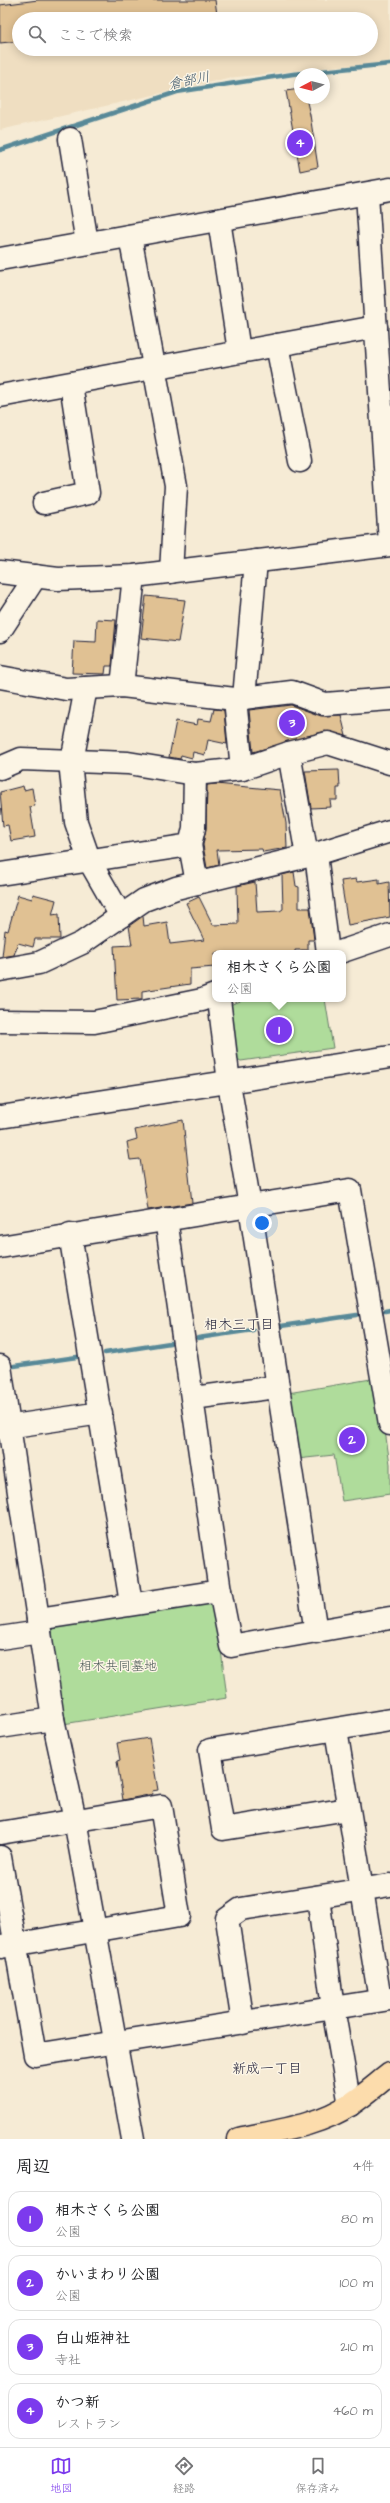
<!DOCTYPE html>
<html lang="ja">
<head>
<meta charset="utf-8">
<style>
  :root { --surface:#fff; --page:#f6f6f6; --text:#202124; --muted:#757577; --line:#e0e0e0; --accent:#7c3aed }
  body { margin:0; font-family:"Architects Daughter","Klee One",sans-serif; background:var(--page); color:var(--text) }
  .compass { position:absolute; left:294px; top:68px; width:36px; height:36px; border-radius:50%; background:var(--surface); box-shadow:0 2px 10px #0003; rotate:263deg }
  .you { position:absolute; left:262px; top:1223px; width:14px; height:14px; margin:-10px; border:3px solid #fff; border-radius:50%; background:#1a73e8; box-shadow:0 0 0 6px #1a73e833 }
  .badge { display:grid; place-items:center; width:26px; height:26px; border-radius:50%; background:var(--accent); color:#fff; font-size:13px; font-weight:700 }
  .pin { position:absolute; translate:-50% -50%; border:2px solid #fff; box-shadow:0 1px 4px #0006 }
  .popup { position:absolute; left:212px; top:950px; width:134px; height:52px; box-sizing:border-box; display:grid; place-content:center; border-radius:8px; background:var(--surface); filter:drop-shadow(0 1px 3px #0005); font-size:13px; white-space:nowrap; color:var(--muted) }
  .popup b { font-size:15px; color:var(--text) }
  .popup::after { content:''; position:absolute; left:50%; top:100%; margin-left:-8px; border:8px solid transparent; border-top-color:var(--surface) }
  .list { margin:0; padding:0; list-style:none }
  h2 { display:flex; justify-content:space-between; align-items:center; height:52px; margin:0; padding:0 16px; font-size:17px }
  h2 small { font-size:13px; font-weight:400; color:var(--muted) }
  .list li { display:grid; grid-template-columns:26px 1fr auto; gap:12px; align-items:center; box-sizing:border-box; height:56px; margin:0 8px 8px; padding:0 8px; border:1px solid var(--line); border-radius:12px }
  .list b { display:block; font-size:15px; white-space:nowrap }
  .list p { margin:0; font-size:13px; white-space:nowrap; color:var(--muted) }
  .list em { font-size:13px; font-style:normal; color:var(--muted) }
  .icon { flex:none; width:22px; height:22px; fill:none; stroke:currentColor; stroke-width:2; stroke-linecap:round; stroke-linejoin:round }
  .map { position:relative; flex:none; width:390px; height:2139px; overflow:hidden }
  .search { position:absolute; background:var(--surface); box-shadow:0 2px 10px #0003; left:12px; right:12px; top:12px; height:44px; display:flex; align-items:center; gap:10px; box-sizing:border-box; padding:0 14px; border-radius:22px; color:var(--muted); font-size:15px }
  .sheet { height:308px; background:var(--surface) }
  nav { display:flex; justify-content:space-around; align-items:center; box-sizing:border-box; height:56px; border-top:1px solid var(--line); background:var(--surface); font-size:11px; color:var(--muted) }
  nav a { display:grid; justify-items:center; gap:2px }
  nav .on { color:var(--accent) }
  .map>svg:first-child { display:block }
  .built { fill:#efdec1; fill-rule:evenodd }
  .green { fill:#afdc9b; stroke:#687f6b }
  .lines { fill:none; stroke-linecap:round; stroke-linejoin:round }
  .stream { stroke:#598998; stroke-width:4.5 }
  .building { fill:#e0c193; stroke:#22223b }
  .minor-casing { stroke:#22223b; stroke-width:25 }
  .major-casing { stroke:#22223b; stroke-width:25 }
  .minor { stroke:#fcf5e5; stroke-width:22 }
  .major { stroke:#fcdcac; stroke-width:22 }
  .labels { text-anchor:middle; stroke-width:3; stroke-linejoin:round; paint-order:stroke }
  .park-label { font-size:13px; fill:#4c5a58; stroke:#fcf5e5 }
  .water-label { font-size:14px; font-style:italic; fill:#3d566a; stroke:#fcf5e5 }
  .neighbourhood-label { font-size:14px; fill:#22223b; stroke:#fcf5e5 }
</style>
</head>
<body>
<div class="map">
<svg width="390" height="2139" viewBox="0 0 390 2139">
  <rect width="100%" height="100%" fill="#f6ebd5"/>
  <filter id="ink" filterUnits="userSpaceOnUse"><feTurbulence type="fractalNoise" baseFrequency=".025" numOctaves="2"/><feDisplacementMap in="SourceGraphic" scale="8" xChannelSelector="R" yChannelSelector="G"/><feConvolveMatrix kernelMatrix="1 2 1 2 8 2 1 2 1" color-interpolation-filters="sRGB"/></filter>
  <g filter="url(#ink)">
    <path class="built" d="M0 0H390V65L340 66 228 78 0 130ZM19 19H371V49H19Z"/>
    <g class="green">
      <polygon points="247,999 325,999 333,1048 241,1061 233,1057 227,1012 232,1004"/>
      <polygon points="377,1378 390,1464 390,1494 342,1501 334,1455 297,1459 288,1393"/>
      <polygon points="207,1601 216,1610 227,1698 63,1724 51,1631 56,1624"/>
    </g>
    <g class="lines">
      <g class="stream">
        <polyline points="0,150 177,92 293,74 390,64"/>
        <polyline points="385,1311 390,1310"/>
        <polyline points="281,1326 357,1315"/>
        <polyline points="198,1338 253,1330"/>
        <polyline points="105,1353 170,1343"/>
        <polyline points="14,1366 77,1357"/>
      </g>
    </g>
    <g class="building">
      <polygon points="38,0 215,0 217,15 186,19 19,19 19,41 0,43 0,5"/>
      <polygon points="300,89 300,98 306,98 310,115 318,167 300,171 286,91"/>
      <polygon points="146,596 185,600 178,642 141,638"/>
      <polygon points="97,619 116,620 112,666 106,666 105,674 72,673 74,641 96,642"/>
      <polygon points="291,705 321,716 341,715 346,736 325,731 253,752 249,710"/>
      <polygon points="214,709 224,710 227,744 208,740 205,755 193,752 192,758 181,755 180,759 169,757 176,721 197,725 198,719 211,721"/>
      <polygon points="339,770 340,788 337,788 337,800 330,800 331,807 311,808 305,771"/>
      <polygon points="216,784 280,790 286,823 287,848 263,852 262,849 217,850 219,865 207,868 203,845 206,828 207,785"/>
      <polygon points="23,786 24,790 32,788 35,806 30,807 35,837 11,841 8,825 3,826 0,792"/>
      <polygon points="294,872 296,886 299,887 299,908 310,908 314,940 308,940 308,950 295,950 295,953 215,953 215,967 190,969 190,984 142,991 142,999 117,1000 114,946 132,945 129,926 143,916 144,926 167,922 170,944 204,940 186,903 199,897 213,925 238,924 237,886 255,882 257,912 280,911 283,909 282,875"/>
      <polygon points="356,879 357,882 379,879 379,884 389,882 390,917 348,925 341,881"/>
      <polygon points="33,894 56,900 52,915 59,914 60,939 35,939 33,947 18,943 14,955 2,957 5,930 8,931 18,895 32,899"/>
      <polygon points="183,1120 192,1203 148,1210 140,1159 130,1160 127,1142 137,1139 135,1130"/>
      <polygon points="149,1738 158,1790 152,1791 153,1794 123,1800 117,1761 120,1760 117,1743"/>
    </g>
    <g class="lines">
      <defs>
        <g id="minor">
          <polyline points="70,139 87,243"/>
          <polyline points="367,194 390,543"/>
          <polyline points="219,220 239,351"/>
          <polyline points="130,236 176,486 171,572"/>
          <polyline points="0,259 390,189"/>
          <polyline points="277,345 300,461"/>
          <polyline points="0,396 376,327"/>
          <polyline points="44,503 88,493 71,384"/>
          <polyline points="0,572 58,579 134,576 390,545"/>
          <polyline points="0,631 36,576"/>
          <polyline points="0,677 66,689 122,686 235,699 292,692 325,704 390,699"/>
          <polyline points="122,686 134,576"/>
          <polyline points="244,698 256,561"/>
          <polyline points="235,699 242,769"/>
          <polyline points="289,753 307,856"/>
          <polyline points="70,761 76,822 90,862 121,916"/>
          <polyline points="72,761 86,688"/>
          <polyline points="0,768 21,759 128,763 195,774 242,769 289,753 328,743 390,763"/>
          <polyline points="190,845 197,883"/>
          <polyline points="316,854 328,953"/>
          <polyline points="0,874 190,845 194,828 195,774"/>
          <polyline points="337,953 390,935"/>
          <polyline points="0,970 39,963 82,943 144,900 176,888 316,854 390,831"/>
          <polyline points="0,1021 94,1022 202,1000 215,995"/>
          <polyline points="0,1117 390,1057"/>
          <polyline points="70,1234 131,1603"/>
          <polyline points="0,1247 250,1206 229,1083 219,999"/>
          <polyline points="0,1366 53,1719 75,1820 133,2139"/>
          <polyline points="193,1398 276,1387"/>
          <polyline points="0,1428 101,1413"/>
          <polyline points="220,1591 231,1646 390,1618"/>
          <polyline points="38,1619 220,1591 166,1219"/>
          <polyline points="316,1632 250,1206 350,1190 390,1424"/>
          <polyline points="0,1638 40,1632"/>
          <polyline points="0,1727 53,1719"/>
          <polyline points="336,1730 380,2000"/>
          <polyline points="348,1809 223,1829 210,1750 390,1720"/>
          <polyline points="0,1833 161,1806 179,1916 1,1947"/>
          <polyline points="0,1857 35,2055 390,1999"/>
          <polyline points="318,1897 333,2008 350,2105"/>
          <polyline points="243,2023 227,1919 241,1909 390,1885"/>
        </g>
        <path id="major" d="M239 2139C276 2131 319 2126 351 2104 365 2095 377 2084 390 2074"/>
      </defs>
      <use href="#minor" class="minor-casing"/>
      <use href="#major" class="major-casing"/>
      <use href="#minor" class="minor"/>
      <use href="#major" class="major"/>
    </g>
  </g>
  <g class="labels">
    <g class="park-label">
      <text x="118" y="1670">相木共同墓地</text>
    </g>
    <g class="water-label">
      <text transform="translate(189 80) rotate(-11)" y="5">倉部川</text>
    </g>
    <g class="neighbourhood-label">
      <text x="239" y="1329">相木三丁目</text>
      <text x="267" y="2073">新成一丁目</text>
    </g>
  </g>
</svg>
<svg class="compass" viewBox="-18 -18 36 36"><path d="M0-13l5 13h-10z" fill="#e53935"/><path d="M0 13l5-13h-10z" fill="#757577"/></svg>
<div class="you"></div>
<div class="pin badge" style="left:279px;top:1030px">1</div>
<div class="popup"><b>相木さくら公園</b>公園</div>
<div class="pin badge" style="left:352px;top:1440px">2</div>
<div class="pin badge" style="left:292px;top:723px">3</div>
<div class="pin badge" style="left:300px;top:143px">4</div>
<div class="search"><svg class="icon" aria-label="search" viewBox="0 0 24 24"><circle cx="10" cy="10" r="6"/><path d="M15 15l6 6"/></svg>ここで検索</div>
</div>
<section class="sheet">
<h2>周辺<small>4件</small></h2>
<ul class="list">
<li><span class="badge">1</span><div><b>相木さくら公園</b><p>公園</p></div><em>80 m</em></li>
<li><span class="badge">2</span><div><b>かいまわり公園</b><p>公園</p></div><em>100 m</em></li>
<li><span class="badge">3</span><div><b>白山姫神社</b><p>寺社</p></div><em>210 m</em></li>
<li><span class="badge">4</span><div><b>かつ新</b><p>レストラン</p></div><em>460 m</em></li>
</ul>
</section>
<nav>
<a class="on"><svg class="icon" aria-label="map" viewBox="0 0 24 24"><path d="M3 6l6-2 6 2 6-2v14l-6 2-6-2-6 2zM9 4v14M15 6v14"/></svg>地図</a>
<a><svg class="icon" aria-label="directions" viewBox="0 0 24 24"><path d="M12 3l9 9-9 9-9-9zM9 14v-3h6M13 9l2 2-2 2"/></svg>経路</a>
<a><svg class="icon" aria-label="saved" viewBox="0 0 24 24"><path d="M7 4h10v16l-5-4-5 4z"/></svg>保存済み</a>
</nav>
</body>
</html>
